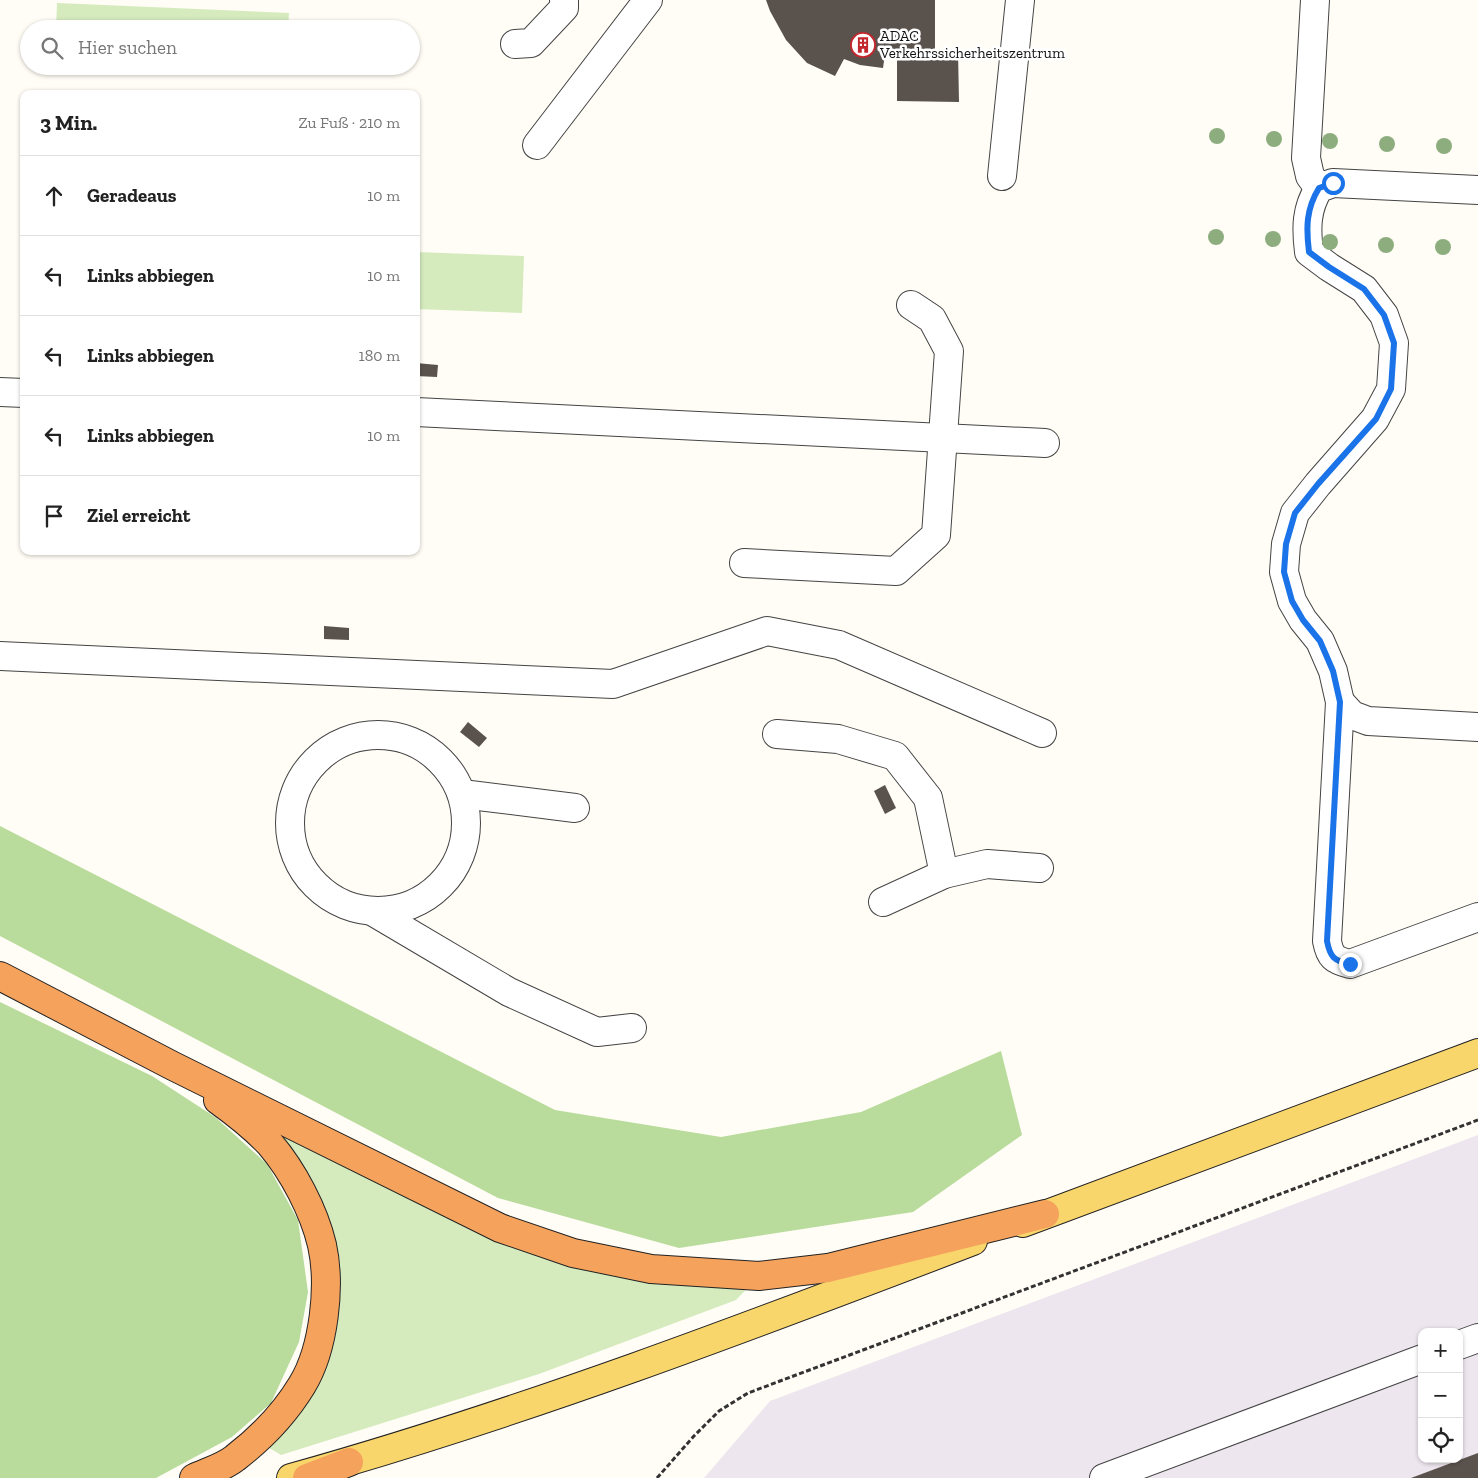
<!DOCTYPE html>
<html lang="de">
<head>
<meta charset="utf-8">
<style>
  :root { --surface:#fff; --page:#f2f2f2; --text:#222; --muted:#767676; --line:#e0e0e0 }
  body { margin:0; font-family:"Zilla Slab",serif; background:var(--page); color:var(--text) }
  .controls { position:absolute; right:15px; bottom:15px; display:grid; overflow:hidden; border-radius:10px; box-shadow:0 1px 4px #0004 }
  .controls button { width:45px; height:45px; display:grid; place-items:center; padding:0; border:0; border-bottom:1px solid var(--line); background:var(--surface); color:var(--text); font:25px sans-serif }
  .stop { position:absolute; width:15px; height:15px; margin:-11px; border:4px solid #1a73e8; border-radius:50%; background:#fff }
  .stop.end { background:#1a73e8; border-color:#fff; box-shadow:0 1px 5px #0008 }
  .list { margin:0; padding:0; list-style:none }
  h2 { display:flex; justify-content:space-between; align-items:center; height:65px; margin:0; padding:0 20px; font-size:21px }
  h2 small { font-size:16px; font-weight:400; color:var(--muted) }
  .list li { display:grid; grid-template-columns:32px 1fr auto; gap:15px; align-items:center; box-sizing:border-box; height:80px; padding:0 20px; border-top:1px solid var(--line) }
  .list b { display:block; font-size:19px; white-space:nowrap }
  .list em { font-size:16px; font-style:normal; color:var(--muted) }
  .icon { flex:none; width:28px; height:28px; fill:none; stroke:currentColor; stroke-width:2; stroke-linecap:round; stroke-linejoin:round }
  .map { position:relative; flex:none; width:1478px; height:1478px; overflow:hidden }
  .search { position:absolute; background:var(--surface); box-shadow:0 1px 4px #0004; left:20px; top:20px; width:400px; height:55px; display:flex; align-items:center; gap:12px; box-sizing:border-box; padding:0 18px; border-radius:28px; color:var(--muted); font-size:19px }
  .panel { position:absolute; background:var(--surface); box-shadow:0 1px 4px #0004; left:20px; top:90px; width:400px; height:465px; border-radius:10px }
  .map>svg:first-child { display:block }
  .industrial { fill:#eee6ef; fill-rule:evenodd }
  .green { fill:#d5ebbd }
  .forest { fill:#b9dc9c }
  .building { fill:#5a524d }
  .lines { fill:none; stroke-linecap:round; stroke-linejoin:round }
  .minor-casing { stroke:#444; stroke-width:30 }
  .major-casing { stroke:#222; stroke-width:30 }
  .highway-casing { stroke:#222; stroke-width:30 }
  .path { stroke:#333; stroke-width:3; stroke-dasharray:5 2.5; stroke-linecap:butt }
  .minor { stroke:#fff; stroke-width:28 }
  .major { stroke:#f9d66b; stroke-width:28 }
  .highway { stroke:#f5a25d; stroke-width:28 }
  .tree { fill:#8dad7f }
  .route { stroke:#1a73e8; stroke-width:6 }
  .labels { text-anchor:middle; stroke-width:5; stroke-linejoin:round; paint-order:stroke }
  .poi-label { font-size:15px; fill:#111; stroke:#fff; text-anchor:start }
</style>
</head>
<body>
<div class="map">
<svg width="1478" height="1478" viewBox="0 0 1478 1478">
  <rect width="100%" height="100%" fill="#fffdf5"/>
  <path class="industrial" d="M1478 1135V1478H704L770 1401ZM1422 1332H1459V1459H1422Z"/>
  <g class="green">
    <polygon points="57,3 289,13 288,29 56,29"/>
    <polygon points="416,252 524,256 522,313 416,309"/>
    <polygon points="233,1111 500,1228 759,1276 736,1300 539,1374 281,1455 256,1440 316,1351 308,1207"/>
  </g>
  <g class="forest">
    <polygon points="0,826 555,1110 721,1137 861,1112 1001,1051 1022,1135 913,1212 679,1248 498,1198 0,936"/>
    <polygon points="0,1002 152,1076 215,1117 267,1164 298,1220 308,1292 299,1342 271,1403 232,1437 156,1478 0,1478"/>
  </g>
  <g class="building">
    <polygon points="766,0 935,0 935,51 958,51 959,102 897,101 897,56 885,54 883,68 860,65 844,59 835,76 807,63 786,40 770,11"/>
    <polygon points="416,363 438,365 437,377 416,376"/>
    <polygon points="324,626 349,628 349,640 324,639"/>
    <polygon points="468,722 487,738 479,747 460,732"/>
    <polygon points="885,785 896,808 885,814 874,791"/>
    <polygon points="1478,1453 1478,1478 1411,1478"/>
  </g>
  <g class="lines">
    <defs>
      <g id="minor">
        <polyline points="1315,0 1306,158 1310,176 1319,188"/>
        <polyline points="515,44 531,43 564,8 564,0"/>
        <polyline points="537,145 648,0"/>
        <polyline points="1002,176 1020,0"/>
        <path d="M1478 190 1333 183 1319 188C1306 209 1306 228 1309 252L1329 267 1364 289 1384 315 1394 343 1391 389 1375 419 1318 484 1295 513 1286 544 1284 572 1292 601 1303 620 1320 641 1333 671 1340 702 1327 941C1330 957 1334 960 1350 964L1478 917"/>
        <polyline points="0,392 24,393"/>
        <polyline points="416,412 1045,443"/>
        <polyline points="744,563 896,571 936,535 949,351 932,319 911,305"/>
        <polyline points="0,656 613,684 767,631 839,645 1042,733"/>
        <polyline points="1340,702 1352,715 1368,721 1478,727"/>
        <polyline points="777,734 838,739 895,756 928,798 944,874"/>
        <circle cx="378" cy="823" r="88"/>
        <polyline points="462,794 575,808"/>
        <polyline points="883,902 944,874 987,864 1039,868"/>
        <polyline points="372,911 509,992 597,1032 632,1028"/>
        <polyline points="1459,1345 1478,1338"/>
        <polyline points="1104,1478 1422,1359"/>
      </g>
      <g id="major">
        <polyline points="1023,1223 1478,1053"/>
        <path d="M291 1478C523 1413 748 1327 973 1241"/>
      </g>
      <g id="highway">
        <polyline points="0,976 173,1066 500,1228 573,1253 651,1269 759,1276 828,1268 1045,1214"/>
        <path d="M194 1478C207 1472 224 1467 235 1458 261 1438 285 1413 302 1385 324 1349 331 1286 322 1245 314 1211 293 1171 270 1144 255 1128 236 1113 218 1100"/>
        <polyline points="307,1478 349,1462"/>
      </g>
    </defs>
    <use href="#minor" class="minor-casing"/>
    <use href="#major" class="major-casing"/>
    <use href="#highway" class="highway-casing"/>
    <polyline class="path" points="657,1478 694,1436 719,1411 748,1393 1478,1120"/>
    <use href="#minor" class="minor"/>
    <use href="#major" class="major"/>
    <use href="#highway" class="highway"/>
  </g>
  <g class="tree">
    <circle cx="1217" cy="136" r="8"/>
    <circle cx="1274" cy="139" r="8"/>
    <circle cx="1330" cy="141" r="8"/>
    <circle cx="1387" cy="144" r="8"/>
    <circle cx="1444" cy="146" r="8"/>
    <circle cx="1216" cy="237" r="8"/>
    <circle cx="1273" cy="239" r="8"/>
    <circle cx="1330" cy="242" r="8"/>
    <circle cx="1386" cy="245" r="8"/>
    <circle cx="1443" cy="247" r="8"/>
  </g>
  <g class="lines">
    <path class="route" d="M1333 183 1319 188C1306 209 1306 228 1309 252L1329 267 1364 289 1384 315 1394 343 1391 389 1376 419 1318 484 1295 513 1286 544 1284 572 1292 601 1303 620 1320 641 1333 671 1340 702 1327 941C1330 957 1334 961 1350 964"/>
  </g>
  <defs>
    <symbol id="building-ring" viewBox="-11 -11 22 22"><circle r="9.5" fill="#fff" stroke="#c4262e" stroke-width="1.5"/><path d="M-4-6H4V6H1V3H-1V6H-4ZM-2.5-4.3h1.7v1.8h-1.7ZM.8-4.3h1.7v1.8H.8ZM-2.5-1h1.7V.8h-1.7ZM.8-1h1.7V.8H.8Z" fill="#c4262e"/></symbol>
  </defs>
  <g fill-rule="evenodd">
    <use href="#building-ring" x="849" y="31" width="28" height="28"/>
  </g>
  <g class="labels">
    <g class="poi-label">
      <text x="880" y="41">ADAC<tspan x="880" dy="17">Verkehrssicherheitszentrum</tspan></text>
    </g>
  </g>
</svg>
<div class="controls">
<button>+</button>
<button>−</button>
<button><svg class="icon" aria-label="locate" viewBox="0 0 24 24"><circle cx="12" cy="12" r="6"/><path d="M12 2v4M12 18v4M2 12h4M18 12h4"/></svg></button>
</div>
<div class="stop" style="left:1333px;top:183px"></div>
<div class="stop end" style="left:1350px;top:964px"></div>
<div class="search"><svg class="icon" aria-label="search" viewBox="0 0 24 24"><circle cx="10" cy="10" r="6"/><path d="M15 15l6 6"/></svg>Hier suchen</div>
<section class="panel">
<h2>3 Min.<small>Zu Fuß · 210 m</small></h2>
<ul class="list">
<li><svg class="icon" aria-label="ahead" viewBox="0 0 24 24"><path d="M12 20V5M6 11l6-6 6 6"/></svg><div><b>Geradeaus</b></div><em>10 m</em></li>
<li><svg class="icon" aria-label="left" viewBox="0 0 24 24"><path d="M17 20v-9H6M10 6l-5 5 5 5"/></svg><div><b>Links abbiegen</b></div><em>10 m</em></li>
<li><svg class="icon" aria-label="left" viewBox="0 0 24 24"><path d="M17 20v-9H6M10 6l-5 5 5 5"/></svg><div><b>Links abbiegen</b></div><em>180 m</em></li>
<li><svg class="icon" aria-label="left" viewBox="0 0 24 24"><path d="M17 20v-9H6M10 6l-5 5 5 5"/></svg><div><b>Links abbiegen</b></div><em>10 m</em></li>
<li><svg class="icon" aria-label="arrive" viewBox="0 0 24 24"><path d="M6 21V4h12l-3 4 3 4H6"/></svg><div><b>Ziel erreicht</b></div></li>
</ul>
</section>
</div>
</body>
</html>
